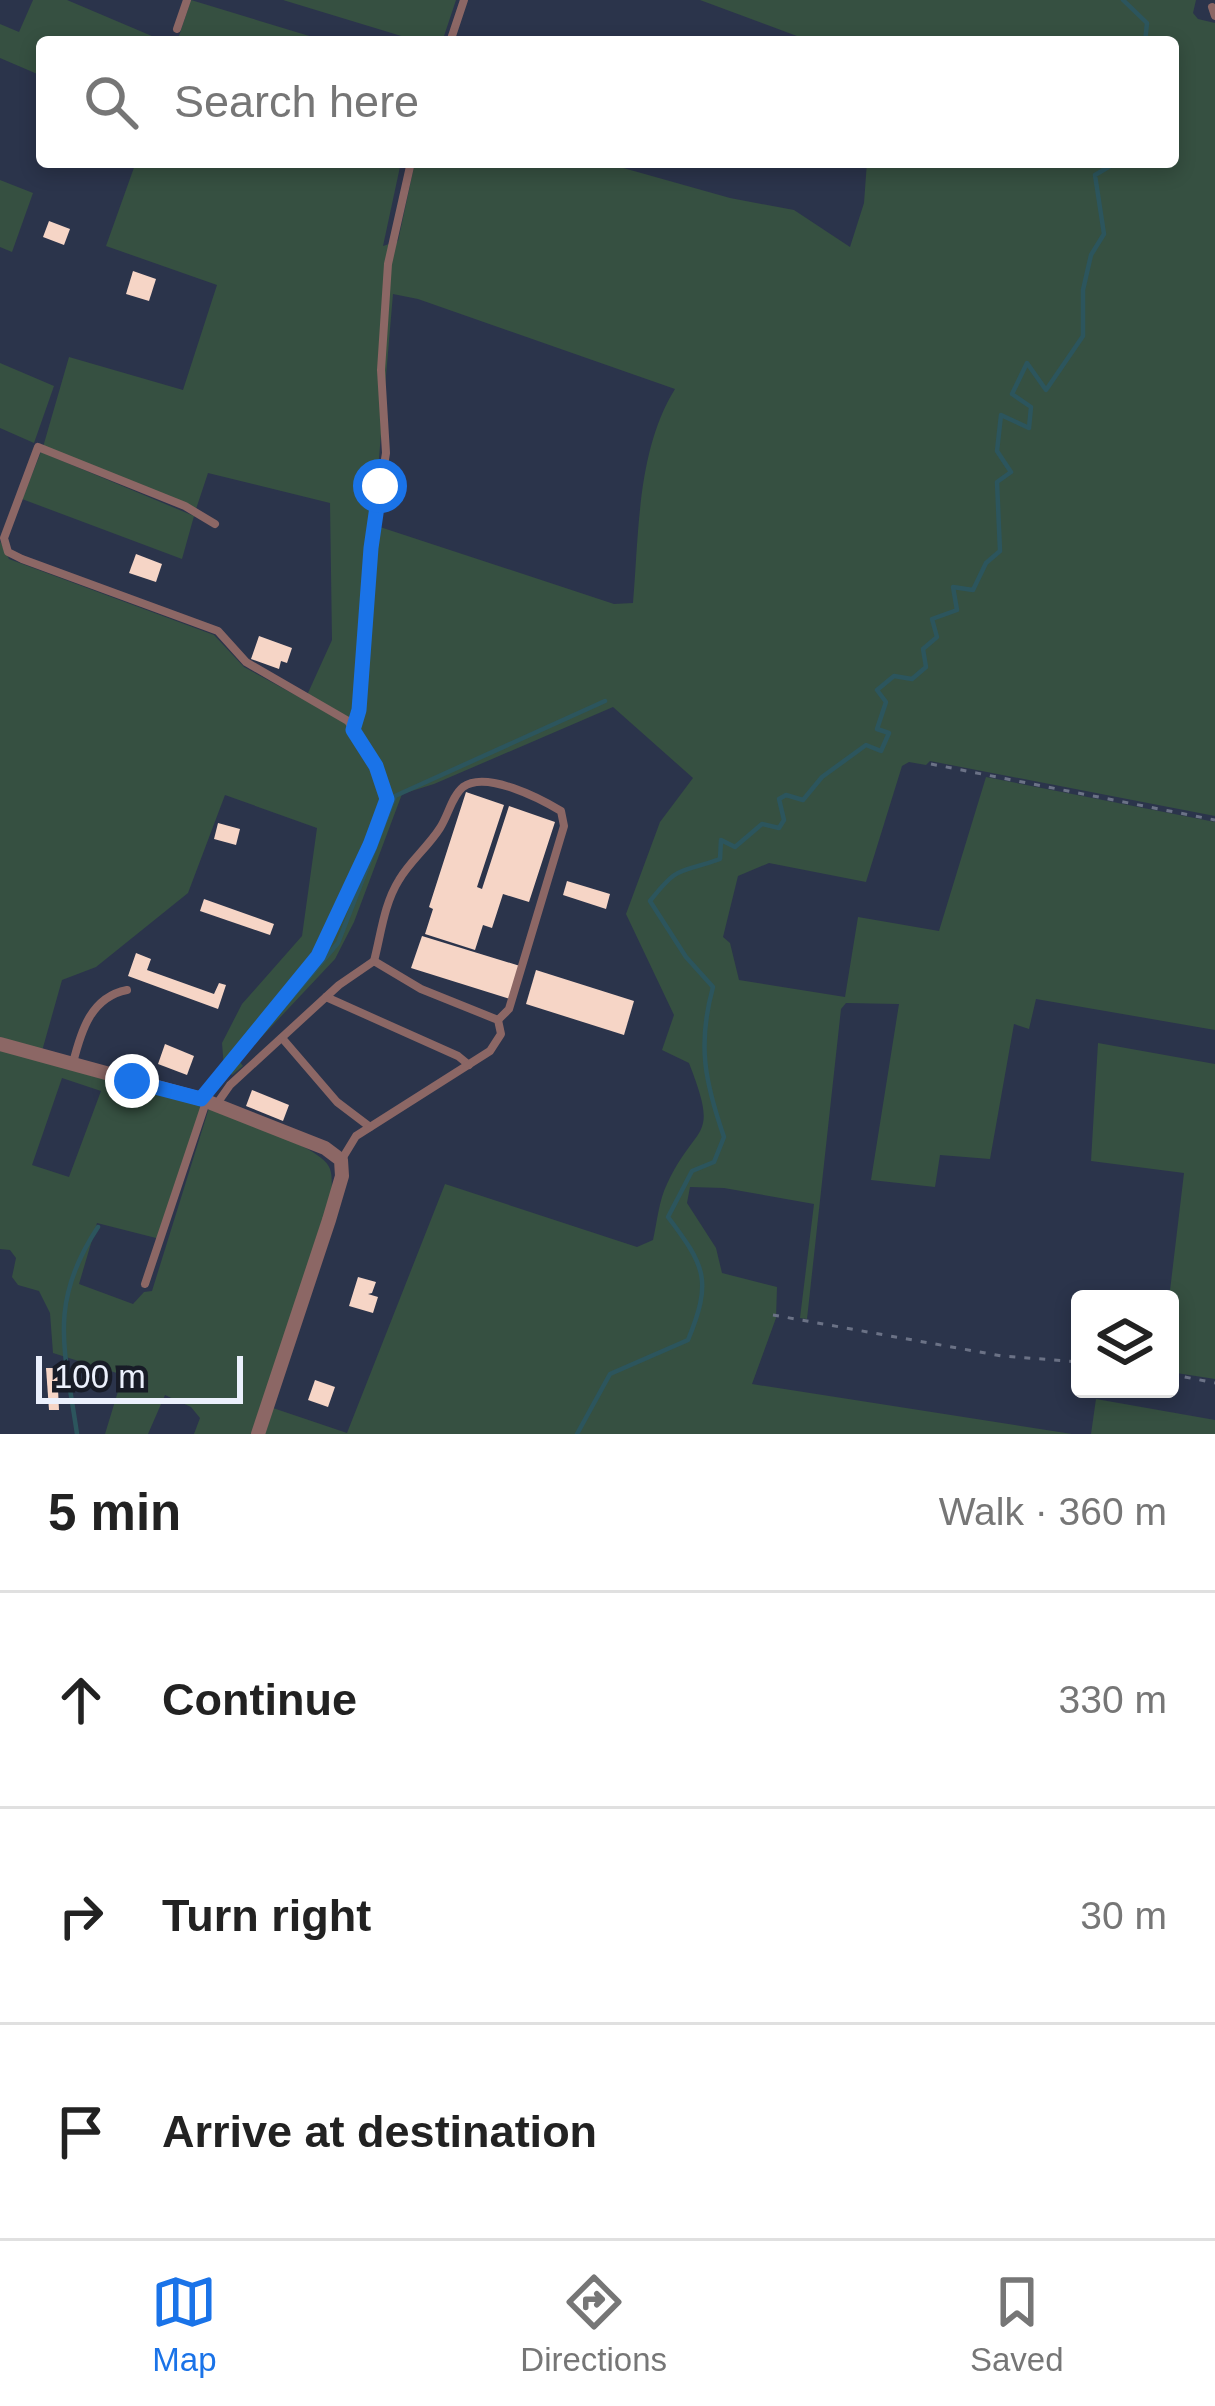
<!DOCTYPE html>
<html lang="en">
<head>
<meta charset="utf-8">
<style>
  :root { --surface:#fff; --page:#f6f6f6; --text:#222; --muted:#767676; --line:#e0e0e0; --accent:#1a73e8 }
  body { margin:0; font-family:Helvetica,sans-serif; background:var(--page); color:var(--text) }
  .controls { position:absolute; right:36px; bottom:36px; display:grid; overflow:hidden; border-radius:12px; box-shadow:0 6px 18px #0003 }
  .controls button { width:108px; height:108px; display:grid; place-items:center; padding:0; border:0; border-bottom:3px solid var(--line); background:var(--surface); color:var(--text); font:60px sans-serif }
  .scale { position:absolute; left:36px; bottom:30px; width:207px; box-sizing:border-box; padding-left:12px; border:6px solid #ebf0fc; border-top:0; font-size:33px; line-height:42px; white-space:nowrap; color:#ebf0fc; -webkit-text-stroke:9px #181c27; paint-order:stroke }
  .stop { position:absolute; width:36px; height:36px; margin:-27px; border:9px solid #1a73e8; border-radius:50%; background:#fff }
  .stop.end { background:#1a73e8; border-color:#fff; box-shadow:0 3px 12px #0008 }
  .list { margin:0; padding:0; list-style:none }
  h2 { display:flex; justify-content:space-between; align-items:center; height:156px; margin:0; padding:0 48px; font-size:51px }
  h2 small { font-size:39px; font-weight:400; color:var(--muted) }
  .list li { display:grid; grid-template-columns:78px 1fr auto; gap:36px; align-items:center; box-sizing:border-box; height:216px; padding:0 48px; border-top:3px solid var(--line) }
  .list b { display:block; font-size:45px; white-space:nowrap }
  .list em { font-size:39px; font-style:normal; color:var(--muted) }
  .icon { flex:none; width:66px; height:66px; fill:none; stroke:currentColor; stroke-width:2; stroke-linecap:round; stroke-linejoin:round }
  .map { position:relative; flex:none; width:1215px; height:1434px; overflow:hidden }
  .search { position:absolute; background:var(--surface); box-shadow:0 6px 18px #0003; left:36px; right:36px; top:36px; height:132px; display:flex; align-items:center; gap:30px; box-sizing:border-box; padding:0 42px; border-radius:12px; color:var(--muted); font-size:45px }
  .sheet { height:804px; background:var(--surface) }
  nav { display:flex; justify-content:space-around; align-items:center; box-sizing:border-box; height:168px; border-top:3px solid var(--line); background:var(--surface); font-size:33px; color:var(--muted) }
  nav a { display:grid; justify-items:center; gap:6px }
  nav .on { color:var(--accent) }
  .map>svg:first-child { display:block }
  .green { fill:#365041; fill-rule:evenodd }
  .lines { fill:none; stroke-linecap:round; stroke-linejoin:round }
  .stream { stroke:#2c555d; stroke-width:4.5 }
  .building { fill:#f6d5c6 }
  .path { stroke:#6b7286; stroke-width:3; stroke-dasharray:6 9; stroke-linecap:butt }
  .lane { stroke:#8c6765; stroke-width:8 }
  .street { stroke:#8c6765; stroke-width:14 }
  .route { stroke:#1a73e8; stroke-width:15 }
</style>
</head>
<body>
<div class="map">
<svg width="1215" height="1434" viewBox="0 0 1215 1434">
  <rect width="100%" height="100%" fill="#2b344b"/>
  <g class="green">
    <polygon points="33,0 67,0 166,42 42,42 42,76 0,58 0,24 19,32"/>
    <polygon points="191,0 329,42 177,42"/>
    <polygon points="283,0 456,0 442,42 421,42"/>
    <path d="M700 0H1196L1193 13 1198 19 1215 23V816L930 761 926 765 909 762 902 766 866 882 769 863 738 876 723 937 730 943 739 980 845 997 858 917 939 931 986 777 1215 822V1030L1036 999 1029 1029 1014 1024 990 1159 940 1155 935 1187 871 1180 899 1004 846 1003 841 1009 807 1319 800 1318 814 1204 724 1188 690 1187 687 1203 716 1248 722 1273 777 1287 776 1318 752 1384 1072 1434H264L270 1407 347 1433 445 1184 637 1247 653 1240C657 1222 659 1200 667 1184 697 1120 720 1143 689 1063L662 1050 674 1015 626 914 660 822 693 778 613 707 434 784 402 794 354 922 335 959 239 1061 243 1066 232 1075 224 1068 222 1043 242 1004 302 936 317 828 225 795 188 893 96 967 62 980 42 1051 0 1037V541L9 559 214 635 244 667 308 702V693L332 640 330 503 208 473 196 509 43 447 69 357 183 390 217 285 106 246 136 162H401L383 246 398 241 415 162H602L730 198 794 210 850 247 864 203 867 162H1173V42H813ZM393 294 418 299 675 389C637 450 639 533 633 603L614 604 380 527 376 493Z"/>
    <polygon points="0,180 33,193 12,252 0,247"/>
    <polygon points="0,363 54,386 34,443 0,428"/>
    <polygon points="41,452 194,516 182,559 22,499"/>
    <polygon points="1098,1043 1215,1064 1215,1379 1170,1372 1169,1299 1184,1173 1091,1161"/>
    <path d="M0 1050 201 1106 160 1239 97 1223 79 1284 133 1304 144 1292 152 1291 209 1108C234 1120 323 1146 330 1169 333 1177 331 1190 332 1199L252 1434H194L200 1418 191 1407 165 1395 148 1434H105L123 1375 53 1353 50 1313 39 1291 18 1285 12 1277 16 1258 10 1250 0 1249ZM62 1078 101 1091 69 1177 32 1165Z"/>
    <polygon points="1096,1399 1215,1420 1215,1434 1091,1434"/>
  </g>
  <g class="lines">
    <g class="stream">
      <polyline points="1123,0 1147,23 1145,42"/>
      <polyline points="224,1077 338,943 395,796 605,701"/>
      <path d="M77 1434C65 1350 47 1304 98 1227"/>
      <path d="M577 1434 610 1374 688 1340C712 1281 706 1267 668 1217L692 1171 714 1162 724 1137C705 1082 697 1045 713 987L686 957 650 901C680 863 679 874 720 859L721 840 735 847 762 824 779 828 784 820 779 799 786 795 803 800 822 777 866 745 881 751 889 733 877 729 886 702 877 690 894 676 912 679 926 667 923 649 937 637 932 619 957 610 953 587 973 590 986 563 1000 551 997 482 1011 472 997 451 1001 415 1029 428 1031 407 1012 394 1027 363 1046 390 1083 336V290L1091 255 1104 234 1095 175 1117 162"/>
    </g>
  </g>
  <g class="building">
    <polygon points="49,221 70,229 64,245 43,237"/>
    <polygon points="133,271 156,279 149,301 126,294"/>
    <polygon points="136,554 162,564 156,582 129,573"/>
    <polygon points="259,636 292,648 287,663 281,661 279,669 251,659"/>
    <polygon points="466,792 504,805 477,887 482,889 509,806 555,822 529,902 503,894 492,928 483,925 475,950 425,934 433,909 429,907"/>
    <polygon points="218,823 240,829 236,845 214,839"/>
    <polygon points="567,881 610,894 606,909 563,895"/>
    <polygon points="204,899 274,924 270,935 200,911"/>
    <polygon points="422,936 520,966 510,999 411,968"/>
    <polygon points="136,953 151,959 147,970 214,994 219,983 226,985 218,1009 128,976"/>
    <polygon points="536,970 634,1001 624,1035 526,1004"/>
    <polygon points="165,1044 194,1056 187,1075 158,1064"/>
    <polygon points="252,1090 289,1105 283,1121 246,1106"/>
    <polygon points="358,1277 376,1282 372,1293 368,1294 378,1297 373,1313 349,1306"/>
    <polygon points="46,1368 57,1368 59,1410 49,1410"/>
    <polygon points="315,1380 335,1387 328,1407 308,1400"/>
  </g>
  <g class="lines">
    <g class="path">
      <polyline points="931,764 1215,820"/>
      <polyline points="773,1315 1002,1356 1080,1362"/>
      <polyline points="1170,1374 1215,1383"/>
    </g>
    <g class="lane">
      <polyline points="1212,7 1215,16"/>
      <polyline points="177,29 187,0"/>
      <polyline points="450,42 464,0"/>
      <polyline points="354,728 359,710 371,547 386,453 381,370 388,264 411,162"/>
      <path d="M374 961C381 934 384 904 399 880 410 861 428 847 440 828 448 816 452 796 463 787 486 770 541 799 561 811L564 826 509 1009 498 1020"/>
      <polyline points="326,997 458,1056 469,1065"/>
      <polyline points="282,1038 337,1102 370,1127"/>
      <path d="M73 1063C81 1031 91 997 127 990"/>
      <polyline points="202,1097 318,956 370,845 387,799 385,784 348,721 246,662 218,631 22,559 8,552 4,538 38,447 185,506 215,524"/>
      <polyline points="216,1105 230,1085 339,985 374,961 421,989 498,1020 501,1034 490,1051 356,1136 342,1159"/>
      <polyline points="145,1284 206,1102"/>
    </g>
    <polyline class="street" points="0,1044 201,1099 325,1148 341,1160 342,1176 329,1220 258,1434"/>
  </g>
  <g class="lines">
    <polyline class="route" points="132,1081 201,1099 318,956 370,845 387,799 376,766 353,730 359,710 371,548 380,486"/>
  </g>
</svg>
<div class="controls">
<button><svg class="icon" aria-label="layers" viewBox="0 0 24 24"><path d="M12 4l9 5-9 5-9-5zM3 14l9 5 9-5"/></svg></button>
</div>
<div class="scale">100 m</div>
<div class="stop" style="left:380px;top:486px"></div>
<div class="stop end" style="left:132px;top:1081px"></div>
<div class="search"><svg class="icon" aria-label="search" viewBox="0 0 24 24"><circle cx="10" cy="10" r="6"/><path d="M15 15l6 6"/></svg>Search here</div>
</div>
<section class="sheet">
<h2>5 min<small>Walk · 360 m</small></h2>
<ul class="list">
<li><svg class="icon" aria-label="ahead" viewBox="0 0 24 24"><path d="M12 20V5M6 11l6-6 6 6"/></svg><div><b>Continue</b></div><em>330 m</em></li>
<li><svg class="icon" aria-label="right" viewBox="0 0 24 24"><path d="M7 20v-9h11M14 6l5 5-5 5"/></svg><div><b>Turn right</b></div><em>30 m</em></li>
<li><svg class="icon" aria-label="arrive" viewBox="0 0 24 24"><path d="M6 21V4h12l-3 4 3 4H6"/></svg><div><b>Arrive at destination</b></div></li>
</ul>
</section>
<nav>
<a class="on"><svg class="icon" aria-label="map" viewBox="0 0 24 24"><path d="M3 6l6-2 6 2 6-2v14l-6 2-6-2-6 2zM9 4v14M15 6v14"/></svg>Map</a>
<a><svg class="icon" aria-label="directions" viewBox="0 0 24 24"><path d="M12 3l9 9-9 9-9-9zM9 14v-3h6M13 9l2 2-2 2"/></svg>Directions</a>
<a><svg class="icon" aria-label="saved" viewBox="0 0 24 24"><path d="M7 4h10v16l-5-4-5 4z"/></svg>Saved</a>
</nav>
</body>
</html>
